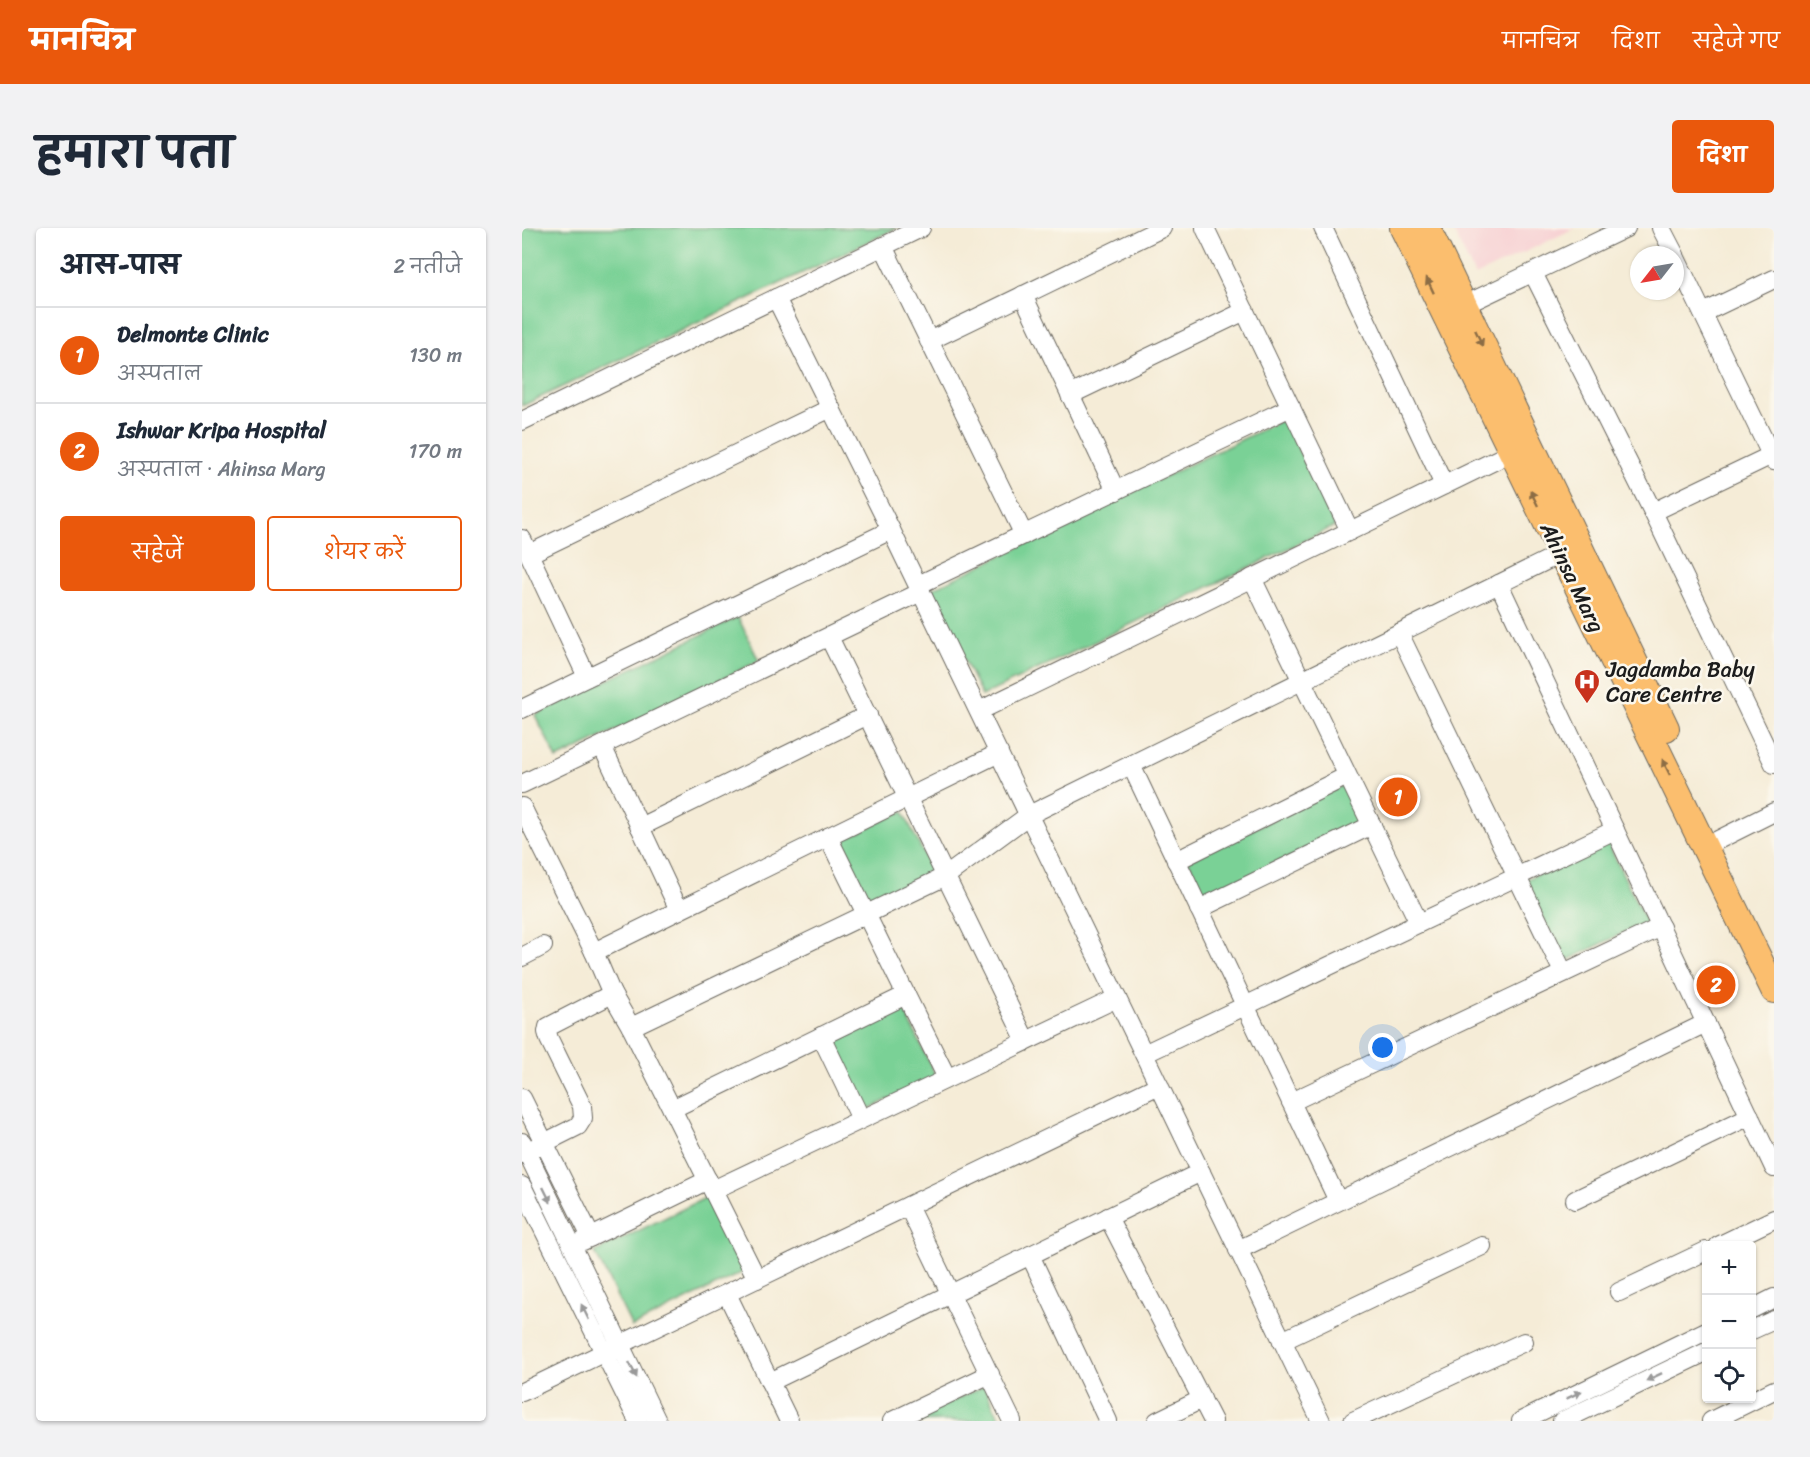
<!DOCTYPE html>
<html lang="hi">
<head>
<meta charset="utf-8">
<style>
  :root { --surface:#fff; --page:#f2f2f3; --text:#1f2937; --muted:#747a83; --line:#e0e1e3; --accent:#ea580c }
  body { margin:0; font-family:Sriracha,"Playpen Sans Deva",sans-serif; background:var(--page); color:var(--text) }
  .controls { position:absolute; right:18px; bottom:18px; display:grid; overflow:hidden; border-radius:6px; box-shadow:0 2px 4px #0004 }
  .controls button { width:54px; height:54px; display:grid; place-items:center; padding:0; border:0; border-bottom:2px solid var(--line); background:var(--surface); color:var(--text); font:30px sans-serif }
  .compass { position:absolute; left:1108px; top:18px; width:54px; height:54px; border-radius:50%; background:var(--surface); box-shadow:0 2px 4px #0004; rotate:239deg }
  .you { position:absolute; left:861px; top:820px; width:21px; height:21px; margin:-15px; border:4px solid #fff; border-radius:50%; background:#1a73e8; box-shadow:0 0 0 9px #1a73e833 }
  .badge { display:grid; place-items:center; width:39px; height:39px; border-radius:50%; background:var(--accent); color:#fff; font-size:20px; font-weight:700 }
  .pin { position:absolute; translate:-50% -50%; border:3px solid #fff; box-shadow:0 2px 6px #0006 }
  .list { margin:0; padding:0; list-style:none }
  h2 { display:flex; justify-content:space-between; align-items:center; height:78px; margin:0; padding:0 24px; font-size:26px }
  h2 small { font-size:20px; font-weight:400; color:var(--muted) }
  .list li { display:grid; grid-template-columns:39px 1fr auto; gap:18px; align-items:center; box-sizing:border-box; height:96px; padding:0 24px; border-top:2px solid var(--line) }
  .list b { display:block; font-size:22px; white-space:nowrap }
  .list p { margin:0; font-size:20px; white-space:nowrap; color:var(--muted) }
  .list em { font-size:20px; font-style:normal; color:var(--muted) }
  .actions { display:flex; gap:12px; padding:18px 24px }
  .actions a { flex:1; padding:14px 0; border:2px solid var(--accent); border-radius:6px; text-align:center; font-size:21px; color:var(--accent) }
  .actions .main { background:var(--accent); color:#fff }
  .icon { flex:none; width:33px; height:33px; fill:none; stroke:currentColor; stroke-width:2; stroke-linecap:round; stroke-linejoin:round }
  .map { position:relative; flex:none; width:1252px; height:1193px; overflow:hidden; border-radius:6px }
  header { display:flex; align-items:center; gap:36px; box-sizing:border-box; height:84px; padding:0 30px; background:var(--accent); color:#fff }
  header strong { font-size:28px }
  nav { display:flex; gap:33px; margin-inline-start:auto; font-size:21px }
  .intro { display:flex; align-items:center; justify-content:space-between; box-sizing:border-box; height:144px; padding:0 36px }
  h1 { margin:0; font-size:42px }
  .button { padding:15px 27px; border-radius:6px; background:var(--accent); color:#fff; font-size:21px; font-weight:700 }
  main { display:flex; gap:36px; padding:0 36px }
  aside { flex:1; background:var(--surface); border-radius:6px; box-shadow:0 2px 4px #0004 }
  .map>svg:first-child { display:block }
  .built { fill:#f7cfd2 }
  .green { fill:#7ad196; stroke:#4b7659; stroke-width:1.5 }
  .lines { fill:none; stroke-linecap:round; stroke-linejoin:round }
  .minor-casing { stroke:#68655d; stroke-width:20 }
  .highway-casing { stroke:#68655d; stroke-width:28 }
  .minor { stroke:#fff; stroke-width:18 }
  .highway { stroke:#fbbe6e; stroke-width:26 }
  .oneway { fill:#8c6d45 }
  .oneway2 { fill:#999 }
  .labels { text-anchor:middle; stroke-width:5; stroke-linejoin:round; paint-order:stroke }
  .street-label { font-size:22px; fill:#1c1c1c; stroke:#fbf7ec }
  .poi-label { font-size:22px; fill:#1c1c1c; stroke:#fbf7ec; text-anchor:start }
</style>
</head>
<body>
<header>
<strong>मानचित्र</strong>
<nav><a>मानचित्र</a><a>दिशा</a><a>सहेजे गए</a></nav>
</header>
<div class="intro"><h1>हमारा पता</h1><a class="button">दिशा</a></div>
<main>
<aside>
<h2>आस-पास<small>2 नतीजे</small></h2>
<ul class="list">
<li><span class="badge">1</span><div><b>Delmonte Clinic</b><p>अस्पताल</p></div><em>130 m</em></li>
<li><span class="badge">2</span><div><b>Ishwar Kripa Hospital</b><p>अस्पताल · Ahinsa Marg</p></div><em>170 m</em></li>
</ul>
<div class="actions"><a class="main">सहेजें</a><a>शेयर करें</a></div>
</aside>
<div class="map">
<svg width="1252" height="1193" viewBox="0 0 1252 1193">
  <rect width="100%" height="100%" fill="#fbf7ec"/>
  <filter id="ink" filterUnits="userSpaceOnUse"><feTurbulence type="fractalNoise" baseFrequency=".0167" numOctaves="2"/><feDisplacementMap in="SourceGraphic" scale="12" xChannelSelector="R" yChannelSelector="G"/><feConvolveMatrix kernelMatrix="1 2 1 2 8 2 1 2 1" color-interpolation-filters="sRGB"/></filter>
  <filter id="wash" filterUnits="userSpaceOnUse"><feTurbulence type="fractalNoise" baseFrequency=".008" numOctaves="4" result="noise"/><feDisplacementMap in="SourceGraphic" scale="24" xChannelSelector="R" yChannelSelector="G"/><feGaussianBlur stdDeviation="1.35" result="paint"/><feColorMatrix in="noise" values="0 0 0 0 0 0 0 0 0 0 0 0 0 0 0 0 0 1.4 0 .05"/><feComposite in="paint" operator="in"/></filter>
  <g filter="url(#wash)">
    <rect width="100%" height="100%" fill="#f5ecd7"/>
    <polygon class="built" points="930,0 1053,0 953,48"/>
    <g class="green">
      <polygon points="0,0 375,0 0,178"/>
      <polygon points="762,191 813,298 460,468 408,362"/>
      <polygon points="216,389 237,433 35,531 13,487"/>
      <polygon points="824,556 842,594 684,670 666,632"/>
      <polygon points="381,583 411,645 347,676 316,614"/>
      <polygon points="1085,613 1124,694 1042,734 1003,652"/>
      <polygon points="381,779 414,849 342,883 309,813"/>
      <polygon points="187,968 223,1043 110,1099 73,1024"/>
      <polygon points="462,1158 479,1193 389,1193"/>
    </g>
  </g>
  <g filter="url(#ink)">
    <g class="lines">
      <defs>
        <g id="minor">
          <polyline points="683,0 828,303"/>
          <polyline points="801,0 922,257"/>
          <polyline points="1139,0 1153,27"/>
          <polyline points="361,18 502,307"/>
          <polyline points="1153,28 1252,233"/>
          <polyline points="1011,45 1131,284 1252,536"/>
          <polyline points="501,67 594,263"/>
          <polyline points="254,70 369,302 799,1193"/>
          <polyline points="932,82 1104,0"/>
          <polyline points="1181,85 1252,51"/>
          <polyline points="407,113 640,0"/>
          <polyline points="548,167 723,83"/>
          <polyline points="0,193 399,0"/>
          <polyline points="1131,284 1252,226"/>
          <polyline points="0,311 65,449"/>
          <polyline points="7,326 309,180"/>
          <polyline points="730,350 897,695"/>
          <polyline points="977,356 1252,940"/>
          <polyline points="396,357 769,179"/>
          <polyline points="877,405 1041,744"/>
          <polyline points="307,409 504,813"/>
          <polyline points="0,481 369,302"/>
          <polyline points="457,483 1001,219"/>
          <polyline points="80,518 157,682"/>
          <polyline points="609,537 816,973"/>
          <polyline points="0,556 399,364"/>
          <polyline points="0,579 72,724 90,766 109,799 235,1051"/>
          <polyline points="118,599 346,487"/>
          <polyline points="306,609 425,850"/>
          <polyline points="1182,619 1252,584"/>
          <polyline points="654,633 825,548"/>
          <polyline points="677,681 850,597"/>
          <polyline points="72,724 477,525"/>
          <polyline points="0,729 21,718"/>
          <polyline points="109,799 424,648 507,587 1050,320"/>
          <polyline points="299,808 339,891"/>
          <polyline points="622,826 1093,602"/>
          <polyline points="0,870 69,1009"/>
          <polyline points="769,874 1139,699"/>
          <polyline points="150,881 384,767"/>
          <polyline points="0,914 135,1193"/>
          <polyline points="0,926 56,898 61,890 60,878 27,811 25,804 26,799 90,766"/>
          <polyline points="0,958 116,1193"/>
          <polyline points="191,962 595,770"/>
          <polyline points="1053,972 1228,888"/>
          <polyline points="386,978 490,1193"/>
          <polyline points="586,989 691,1193"/>
          <polyline points="61,1013 186,952"/>
          <polyline points="1196,1018 1252,991"/>
          <polyline points="716,1022 1184,795"/>
          <polyline points="508,1027 586,1193"/>
          <polyline points="1097,1064 1184,1023"/>
          <polyline points="205,1066 267,1193"/>
          <polyline points="1230,1081 1252,1070"/>
          <polyline points="1230,1102 1252,1092"/>
          <polyline points="760,1113 960,1018"/>
          <polyline points="248,1154 679,944"/>
          <polyline points="0,1164 637,857"/>
          <polyline points="370,1193 468,1146"/>
          <polyline points="635,1193 680,1171"/>
          <polyline points="831,1193 1002,1114"/>
          <polyline points="999,1193 1184,1103"/>
          <polyline points="1040,1193 1184,1124"/>
          <polyline points="1189,1193 1252,1162"/>
        </g>
        <g id="highway">
          <polyline points="881,0 1252,762"/>
          <polyline points="905,0 1144,500"/>
        </g>
      </defs>
      <use href="#minor" class="minor-casing"/>
      <use href="#highway" class="highway-casing"/>
      <use href="#minor" class="minor"/>
      <use href="#highway" class="highway"/>
    </g>
    <defs><path id="oneway-solid" d="M-6-.8H1V-3.2L6.5 0L1 3.2V.8H-6Z" transform="scale(1.5)"/></defs>
    <g class="oneway">
      <use href="#oneway-solid" transform="translate(908 57) rotate(-115)"/>
      <use href="#oneway-solid" transform="translate(957 110) rotate(65)"/>
      <use href="#oneway-solid" transform="translate(1012 270) rotate(-116)"/>
      <use href="#oneway-solid" transform="translate(1144 539) rotate(-116)"/>
    </g>
    <g class="oneway2">
      <use href="#oneway-solid" transform="translate(25 967) rotate(64)"/>
      <use href="#oneway-solid" transform="translate(63 1084) rotate(-116)"/>
      <use href="#oneway-solid" transform="translate(111 1142) rotate(64)"/>
      <use href="#oneway-solid" transform="translate(1132 1149) rotate(154)"/>
      <use href="#oneway-solid" transform="translate(1052 1167) rotate(-26)"/>
    </g>
  </g>
  <defs>
    <symbol id="hospital-pin" viewBox="-11 -11 22 30"><path d="M0 17L-7.5 6A9.5 9.5 0 1 1 7.5 6Z" fill="#c8321e" stroke="#fbf7ec"/><path d="M-5-5h3v3.5h4V-5h3V5h-3V1.5h-4V5h-3Z" fill="#fff"/></symbol>
  </defs>
  <g fill-rule="evenodd">
    <use href="#hospital-pin" x="1050" y="439" width="30" height="40"/>
  </g>
  <g class="labels">
    <g class="street-label">
      <text transform="translate(1051 349) rotate(64)" y="8">Ahinsa Marg</text>
    </g>
    <g class="poi-label">
      <text x="1084" y="449">Jagdamba Baby<tspan x="1084" dy="25">Care Centre</tspan></text>
    </g>
  </g>
</svg>
<div class="controls">
<button>+</button>
<button>−</button>
<button><svg class="icon" aria-label="locate" viewBox="0 0 24 24"><circle cx="12" cy="12" r="6"/><path d="M12 2v4M12 18v4M2 12h4M18 12h4"/></svg></button>
</div>
<svg class="compass" viewBox="-18 -18 36 36"><path d="M0-13l5 13h-10z" fill="#e53935"/><path d="M0 13l5-13h-10z" fill="#747a83"/></svg>
<div class="you"></div>
<div class="pin badge" style="left:876px;top:569px">1</div>
<div class="pin badge" style="left:1194px;top:757px">2</div>
</div>
</main>
</body>
</html>
